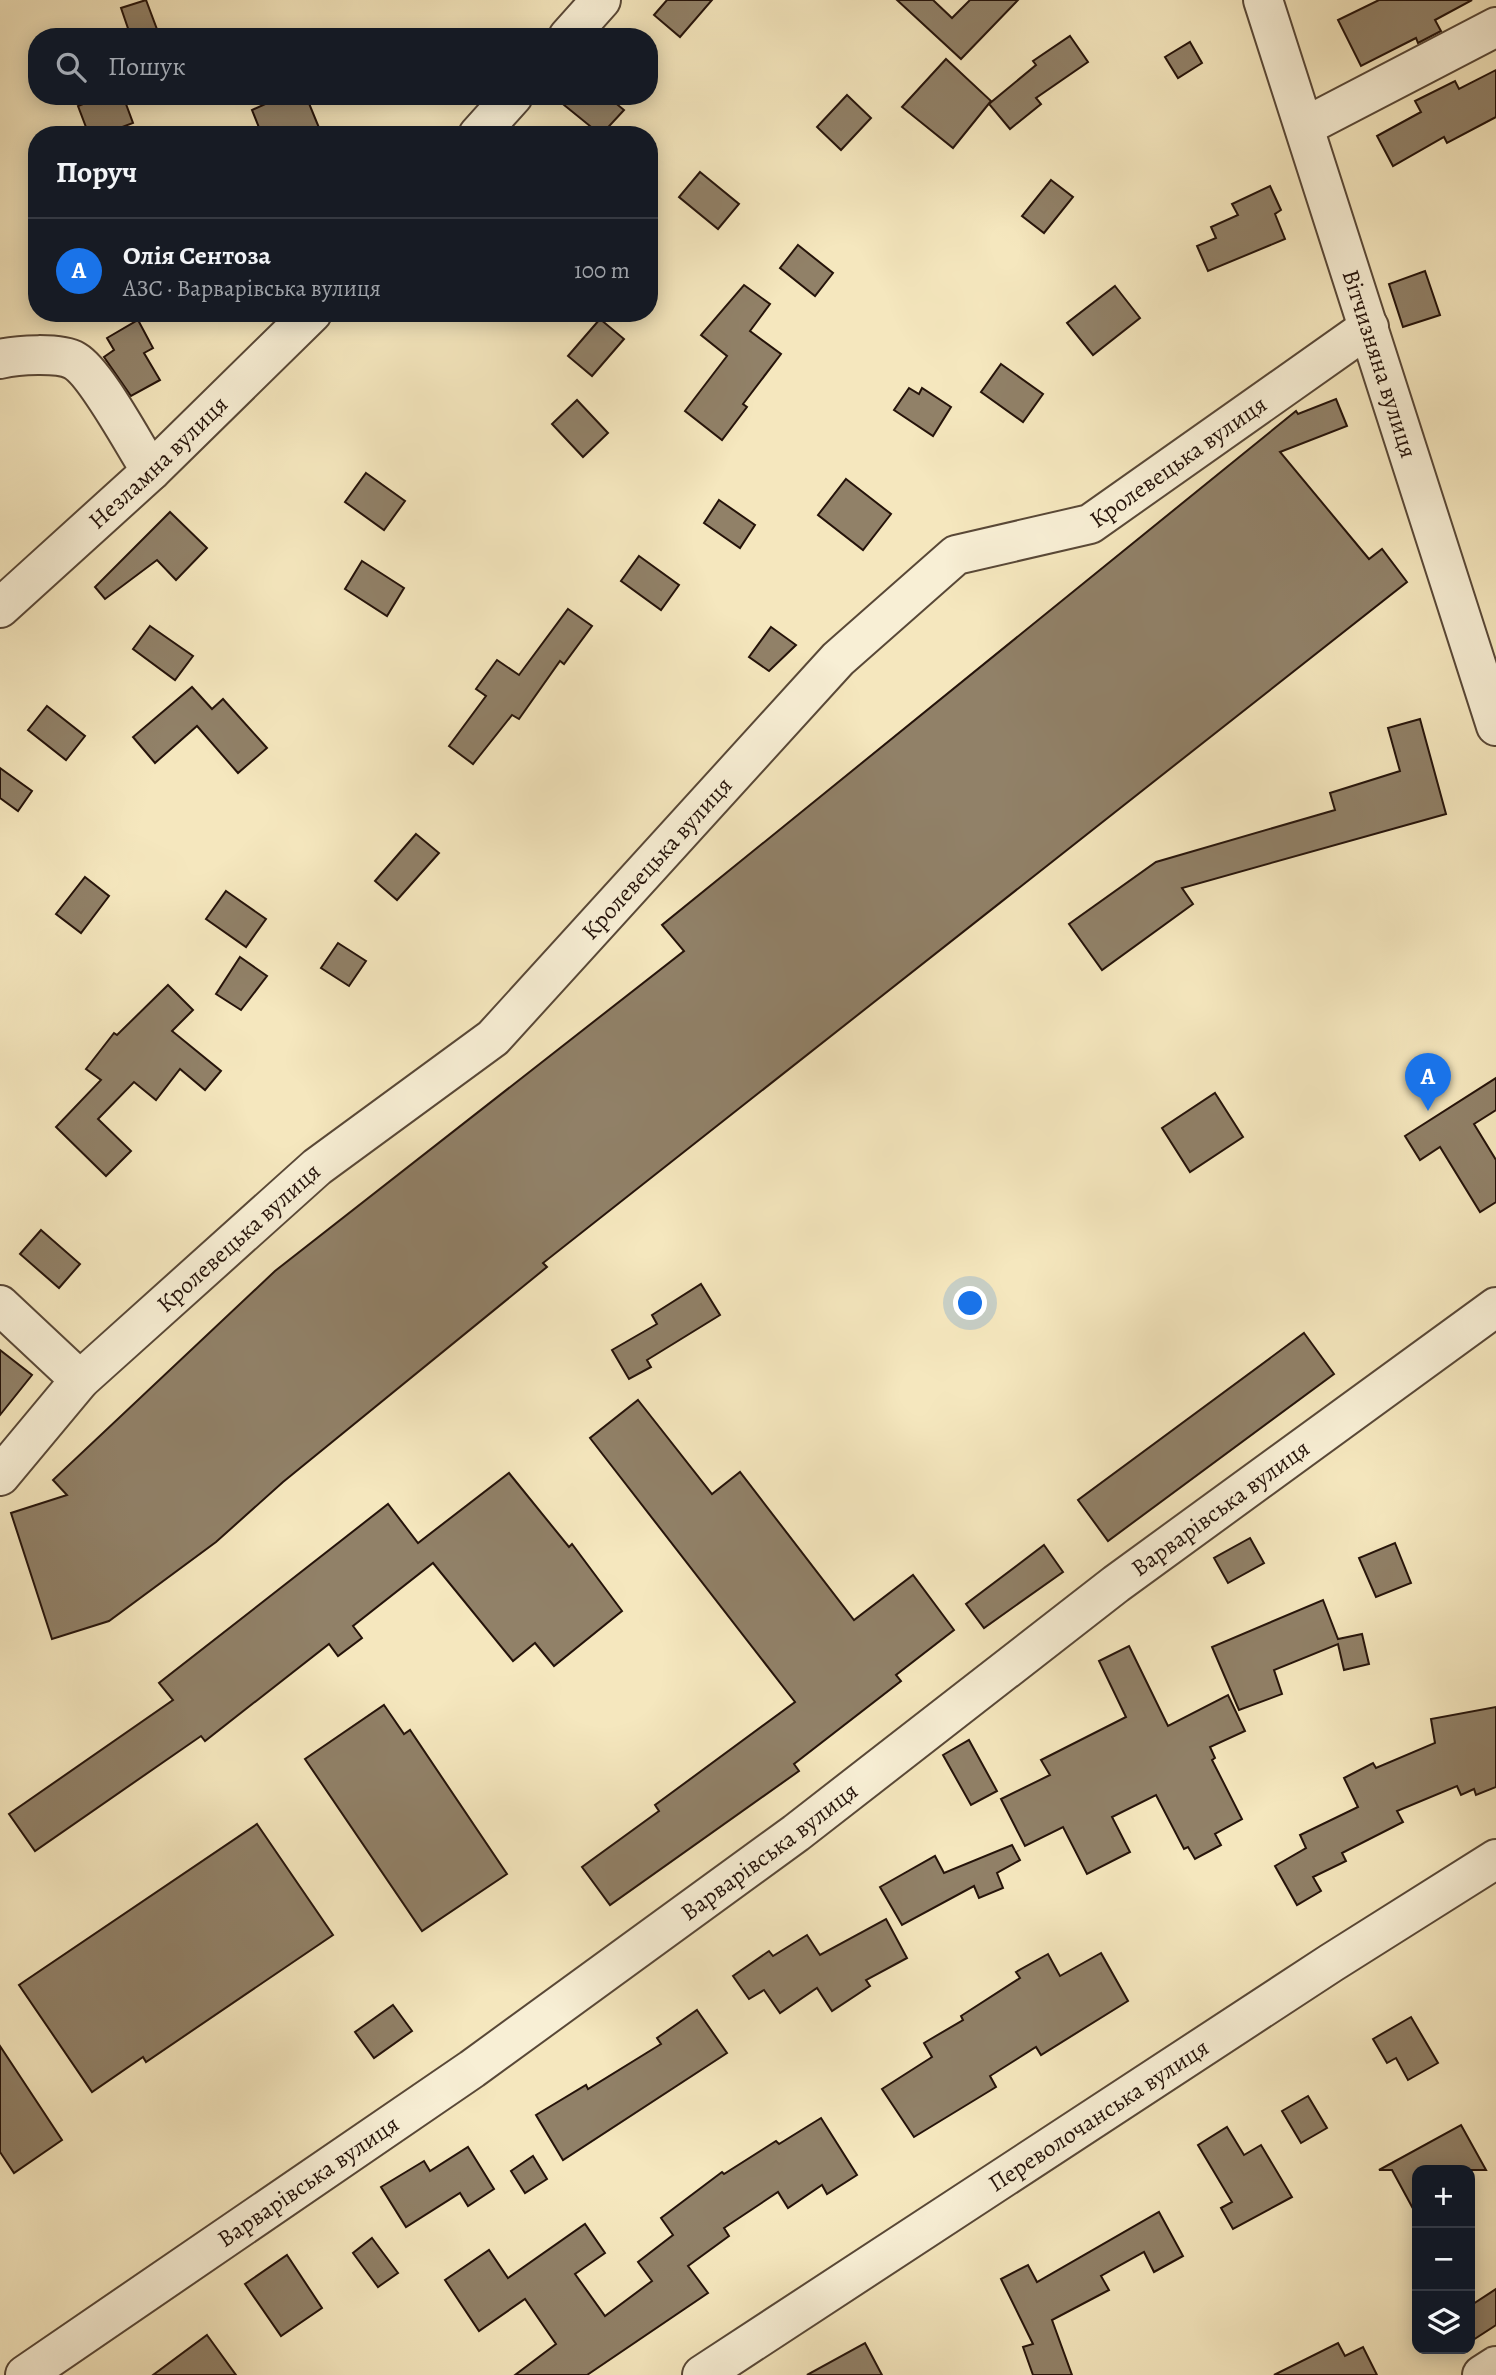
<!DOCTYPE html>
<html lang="uk">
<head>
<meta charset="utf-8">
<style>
  :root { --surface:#171b24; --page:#242831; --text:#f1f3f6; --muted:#9ea1a6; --line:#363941; --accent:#1a73e8 }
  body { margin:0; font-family:Alegreya,serif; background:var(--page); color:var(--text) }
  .controls { position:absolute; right:21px; bottom:21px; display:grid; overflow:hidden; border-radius:14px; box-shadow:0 4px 18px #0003 }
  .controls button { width:63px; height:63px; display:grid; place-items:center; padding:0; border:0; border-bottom:2px solid var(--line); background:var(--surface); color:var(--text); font:35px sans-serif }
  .you { position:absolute; left:971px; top:1304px; width:24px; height:24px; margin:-18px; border:5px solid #fff; border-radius:50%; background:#1a73e8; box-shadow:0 0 0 10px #1a73e833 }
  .badge { display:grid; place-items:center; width:46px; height:46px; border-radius:50%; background:var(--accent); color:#fff; font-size:23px; font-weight:700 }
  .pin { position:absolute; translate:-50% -58px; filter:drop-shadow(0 2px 4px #0008) }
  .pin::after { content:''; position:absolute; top:37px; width:24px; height:21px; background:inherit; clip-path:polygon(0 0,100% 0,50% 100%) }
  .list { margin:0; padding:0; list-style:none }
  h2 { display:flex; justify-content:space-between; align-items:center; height:91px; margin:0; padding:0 28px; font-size:30px }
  h2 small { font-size:23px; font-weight:400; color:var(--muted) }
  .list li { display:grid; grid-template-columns:46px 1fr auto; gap:21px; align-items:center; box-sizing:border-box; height:105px; padding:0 28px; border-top:2px solid var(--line) }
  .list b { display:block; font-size:26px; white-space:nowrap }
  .list p { margin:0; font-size:23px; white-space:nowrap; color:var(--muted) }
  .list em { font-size:23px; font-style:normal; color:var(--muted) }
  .icon { flex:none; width:38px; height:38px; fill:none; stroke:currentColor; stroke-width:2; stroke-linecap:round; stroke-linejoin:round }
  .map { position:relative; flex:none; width:1496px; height:2375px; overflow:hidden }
  .search { position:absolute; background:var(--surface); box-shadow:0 4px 18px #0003; left:28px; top:28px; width:630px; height:77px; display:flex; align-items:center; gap:18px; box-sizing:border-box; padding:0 24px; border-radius:28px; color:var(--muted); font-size:26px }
  .panel { position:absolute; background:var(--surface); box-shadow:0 4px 18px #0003; left:28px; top:126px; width:630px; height:196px; border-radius:28px }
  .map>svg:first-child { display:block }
  .building { fill:#918168; stroke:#25130a; stroke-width:2 }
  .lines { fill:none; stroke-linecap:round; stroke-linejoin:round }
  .minor-casing { stroke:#594837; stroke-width:42 }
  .tertiary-casing { stroke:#594837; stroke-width:42 }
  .minor { stroke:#f8efd5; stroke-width:38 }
  .tertiary { stroke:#f8efd5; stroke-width:38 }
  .labels { text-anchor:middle; stroke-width:6; stroke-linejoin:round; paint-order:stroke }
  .street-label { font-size:24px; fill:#25130a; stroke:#f8efd5 }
</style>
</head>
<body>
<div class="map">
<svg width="1496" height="2375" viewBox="0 0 1496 2375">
  <rect width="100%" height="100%" fill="#f5e7be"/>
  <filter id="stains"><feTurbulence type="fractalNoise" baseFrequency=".00286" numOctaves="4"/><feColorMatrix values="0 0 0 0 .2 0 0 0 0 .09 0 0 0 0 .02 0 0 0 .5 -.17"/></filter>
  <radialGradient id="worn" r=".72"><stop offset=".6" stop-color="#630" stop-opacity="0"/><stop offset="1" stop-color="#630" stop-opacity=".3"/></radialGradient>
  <g class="building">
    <polygon points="146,0 158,32 131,37 121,8"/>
    <polygon points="667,0 712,0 680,37 654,15"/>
    <polygon points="897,0 933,0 952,18 970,0 1018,0 961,59"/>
    <polygon points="1379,0 1472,0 1435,20 1441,31 1418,43 1416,38 1361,66 1338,20"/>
    <polygon points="1070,36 1088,62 1036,98 1041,104 1010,129 989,104 1036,65 1033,61"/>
    <polygon points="1190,42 1202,63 1178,78 1165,57"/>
    <polygon points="946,59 991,101 953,148 902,107"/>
    <polygon points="1496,70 1496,117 1447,143 1444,137 1393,166 1377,136 1421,112 1415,101 1455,81 1459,89"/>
    <polygon points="847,95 871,118 841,150 817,127"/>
    <polygon points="103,96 123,96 133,123 101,135 89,135 78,106"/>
    <polygon points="283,96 306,96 322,135 262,135 252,110"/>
    <polygon points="553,96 607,96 624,110 601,135"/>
    <polygon points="700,172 739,204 718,229 679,197"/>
    <polygon points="1051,180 1073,197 1044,233 1022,216"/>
    <polygon points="1270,186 1281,210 1275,214 1285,239 1208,271 1197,246 1216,238 1211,227 1238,215 1232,204"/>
    <polygon points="798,245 833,273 815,296 780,268"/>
    <polygon points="1425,271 1440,315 1403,327 1389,284"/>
    <polygon points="744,285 770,304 750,331 781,354 743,404 747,407 722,440 685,411 727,356 701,335"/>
    <polygon points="1115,286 1140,318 1093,355 1067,323"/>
    <polygon points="600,319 624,339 592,376 568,356"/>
    <polygon points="138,320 153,348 144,353 160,380 131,396 104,357 114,350 107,338"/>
    <polygon points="1001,364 1043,394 1023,422 981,392"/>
    <polygon points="909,388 919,394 922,388 951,407 933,436 894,410"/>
    <polygon points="1336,399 1347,426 1280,452 1369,559 1382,549 1407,582 543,1263 547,1267 283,1482 216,1542 109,1621 52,1639 11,1513 67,1495 53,1480 275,1271 684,951 662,925 1296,411 1298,414"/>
    <polygon points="577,400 608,433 583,457 552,424"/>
    <polygon points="366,473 405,501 384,530 345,502"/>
    <polygon points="846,479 891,514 863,550 818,515"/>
    <polygon points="719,500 755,525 740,548 704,523"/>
    <polygon points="170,512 207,548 176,580 157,560 105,599 95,587"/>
    <polygon points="639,556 679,585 661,610 621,581"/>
    <polygon points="362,561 404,588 387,616 345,589"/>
    <polygon points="568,609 592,626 564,664 560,661 519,719 512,715 473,764 449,746 486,696 476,689 497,660 519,675"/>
    <polygon points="150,626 193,656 175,680 133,649"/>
    <polygon points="771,627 796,645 769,671 749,657"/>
    <polygon points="192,687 212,709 223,699 267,748 238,773 197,726 155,763 133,737"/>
    <polygon points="47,706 85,736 66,760 28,730"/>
    <polygon points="1420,719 1446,814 1182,888 1193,904 1102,970 1069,924 1156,862 1335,810 1330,793 1400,771 1388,728"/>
    <polygon points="0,768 32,791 18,811 0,798"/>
    <polygon points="416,834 439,853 397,900 375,881"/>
    <polygon points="85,877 109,896 81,933 56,914"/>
    <polygon points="226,891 266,919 246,947 206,919"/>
    <polygon points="338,943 366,961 349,986 321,968"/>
    <polygon points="240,957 267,976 241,1010 216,994"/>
    <polygon points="168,985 193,1010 172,1031 221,1071 205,1090 180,1069 156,1100 134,1082 98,1119 131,1151 106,1176 56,1127 101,1080 86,1069 114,1033 117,1035"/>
    <polygon points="1496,1078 1496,1110 1474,1124 1496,1160 1496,1202 1480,1212 1440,1147 1420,1160 1405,1136"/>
    <polygon points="1215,1093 1243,1137 1190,1172 1162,1128"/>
    <polygon points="41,1230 80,1264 59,1288 20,1254"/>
    <polygon points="701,1284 720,1315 647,1360 651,1367 629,1379 612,1350 657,1324 652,1315"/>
    <polygon points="1304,1333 1334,1374 1108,1541 1078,1500"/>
    <polygon points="0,1350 32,1375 0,1415"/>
    <polygon points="638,1400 712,1494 740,1472 854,1620 913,1575 954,1630 896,1675 901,1681 794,1764 799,1771 610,1905 582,1867 659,1811 655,1805 795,1702 590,1438"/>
    <polygon points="509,1473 569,1547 572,1544 622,1611 554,1666 535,1643 513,1661 433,1563 353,1626 362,1638 338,1656 329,1644 205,1741 201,1736 35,1851 9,1814 173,1700 159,1683 388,1504 418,1543"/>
    <polygon points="1250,1538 1264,1563 1228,1583 1214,1558"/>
    <polygon points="1395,1543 1411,1583 1376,1597 1359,1558"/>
    <polygon points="1044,1545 1063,1572 984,1628 966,1604"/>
    <polygon points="1323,1600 1338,1639 1362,1634 1369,1664 1344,1670 1338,1644 1274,1670 1282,1694 1239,1710 1212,1647"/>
    <polygon points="1129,1646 1168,1726 1228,1695 1245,1731 1210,1747 1215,1758 1212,1760 1242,1819 1215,1834 1221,1845 1195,1859 1188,1847 1184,1849 1156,1795 1112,1817 1130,1852 1087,1874 1063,1827 1025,1846 1001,1799 1050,1775 1041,1760 1126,1717 1099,1661"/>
    <polygon points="384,1705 404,1734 410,1730 507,1874 422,1931 305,1759"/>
    <polygon points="1496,1707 1496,1787 1476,1795 1474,1789 1461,1795 1457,1786 1397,1811 1403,1822 1342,1853 1346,1861 1313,1877 1321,1891 1297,1905 1275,1866 1306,1848 1300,1835 1358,1807 1344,1778 1373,1763 1376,1768 1435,1743 1431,1719"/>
    <polygon points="969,1740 997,1791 971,1805 943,1755"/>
    <polygon points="257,1824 333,1935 146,2062 143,2057 92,2092 19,1985"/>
    <polygon points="1012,1845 1020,1860 997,1873 1003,1888 979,1898 974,1886 902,1925 880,1887 935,1856 944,1873"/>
    <polygon points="886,1919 907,1958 866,1980 870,1986 832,2011 817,1988 780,2013 764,1990 749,1999 733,1976 769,1951 773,1956 807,1935 820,1955"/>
    <polygon points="1101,1953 1128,2001 1041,2055 1036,2047 990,2076 996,2087 914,2137 882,2089 932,2057 924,2043 963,2020 961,2016 1020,1978 1016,1972 1048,1954 1060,1976"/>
    <polygon points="393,2005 412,2031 374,2058 355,2032"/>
    <polygon points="697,2010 727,2053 563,2160 536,2115 586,2085 588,2089 661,2044 657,2038"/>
    <polygon points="1411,2017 1438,2063 1408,2080 1396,2058 1387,2063 1373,2039"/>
    <polygon points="0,2046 62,2140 14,2173 0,2152"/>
    <polygon points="1308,2096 1327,2128 1301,2143 1282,2111"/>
    <polygon points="821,2118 857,2175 827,2194 822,2185 788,2208 778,2192 724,2228 729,2236 688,2266 708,2293 587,2375 515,2375 556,2344 525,2299 479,2331 445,2280 489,2250 508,2278 585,2224 605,2253 575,2274 605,2316 652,2281 638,2262 673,2235 661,2218 722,2172 724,2174 776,2141 779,2144"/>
    <polygon points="1461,2125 1486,2170 1417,2170 1417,2216 1392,2170 1379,2170"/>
    <polygon points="1227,2127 1244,2155 1261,2145 1292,2197 1233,2229 1221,2208 1232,2202 1198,2145"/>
    <polygon points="468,2147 494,2189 468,2206 460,2193 406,2227 381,2187 424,2161 430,2171"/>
    <polygon points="533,2156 547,2179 525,2193 511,2171"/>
    <polygon points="1159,2212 1183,2256 1154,2272 1144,2252 1101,2276 1109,2290 1052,2320 1072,2375 1033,2375 1023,2347 1033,2344 1001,2279 1028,2265 1037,2282"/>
    <polygon points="372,2238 398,2273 378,2287 353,2253"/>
    <polygon points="287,2255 322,2308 281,2336 245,2284"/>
    <polygon points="1496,2289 1496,2325 1470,2342 1470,2306"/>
    <polygon points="207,2335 236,2375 153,2375"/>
    <polygon points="865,2343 882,2375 807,2375"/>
    <polygon points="1338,2343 1345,2356 1363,2347 1377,2375 1274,2375"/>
  </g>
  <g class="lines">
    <defs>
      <g id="minor">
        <polyline points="1306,126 1496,27"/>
        <path d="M0 359C16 355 60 352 75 361 97 374 135 447 151 471"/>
        <polyline points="0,1305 80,1380"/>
        <path id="s1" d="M0 1476 80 1380 317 1167 493 1038 838 659 956 555 1090 524 1369 327"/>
        <path id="s2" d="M25 2375 472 2069 796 1833 1116 1584 1496 1307"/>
        <path id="s3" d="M702 2375 1331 1963 1496 1859"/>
        <polyline points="1482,2375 1496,2366"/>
      </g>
      <g id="tertiary">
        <path id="s4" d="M1263 0 1496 726"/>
        <polyline points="568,37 601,0"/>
        <polyline points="478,135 513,96"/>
        <path id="s5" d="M0 608 151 471 312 313"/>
      </g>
    </defs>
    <use href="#minor" class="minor-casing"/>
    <use href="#tertiary" class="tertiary-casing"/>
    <use href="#minor" class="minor"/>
    <use href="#tertiary" class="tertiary"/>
  </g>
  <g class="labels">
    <g class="street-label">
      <text dy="8" stroke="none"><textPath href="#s4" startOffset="382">Вітчизняна вулиця</textPath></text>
      <text dy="8" stroke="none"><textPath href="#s1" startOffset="1577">Кролевецька вулиця</textPath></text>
      <text dy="8" stroke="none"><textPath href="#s5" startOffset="215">Незламна вулиця</textPath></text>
      <text dy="8" stroke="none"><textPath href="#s1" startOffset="905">Кролевецька вулиця</textPath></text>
      <text dy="8" stroke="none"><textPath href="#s1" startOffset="338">Кролевецька вулиця</textPath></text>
      <text dy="8" stroke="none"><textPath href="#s2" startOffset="1477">Варварівська вулиця</textPath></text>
      <text dy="8" stroke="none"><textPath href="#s2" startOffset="910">Варварівська вулиця</textPath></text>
      <text dy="8" stroke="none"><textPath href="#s3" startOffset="474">Переволочанська вулиця</textPath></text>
      <text dy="8" stroke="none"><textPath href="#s2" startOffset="343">Варварівська вулиця</textPath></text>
    </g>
  </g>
  <rect width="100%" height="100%" filter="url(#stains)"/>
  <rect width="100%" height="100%" fill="url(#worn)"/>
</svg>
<div class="controls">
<button>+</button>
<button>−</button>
<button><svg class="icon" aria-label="layers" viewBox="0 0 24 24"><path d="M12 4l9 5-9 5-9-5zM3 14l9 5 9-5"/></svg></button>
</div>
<div class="you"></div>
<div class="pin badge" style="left:1428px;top:1111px">A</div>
<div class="search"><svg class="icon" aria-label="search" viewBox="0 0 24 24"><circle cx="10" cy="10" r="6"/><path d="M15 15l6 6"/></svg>Пошук</div>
<section class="panel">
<h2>Поруч<small></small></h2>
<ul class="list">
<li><span class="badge">A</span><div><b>Олія Сентоза</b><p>АЗС · Варварівська вулиця</p></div><em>100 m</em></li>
</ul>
</section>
</div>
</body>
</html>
